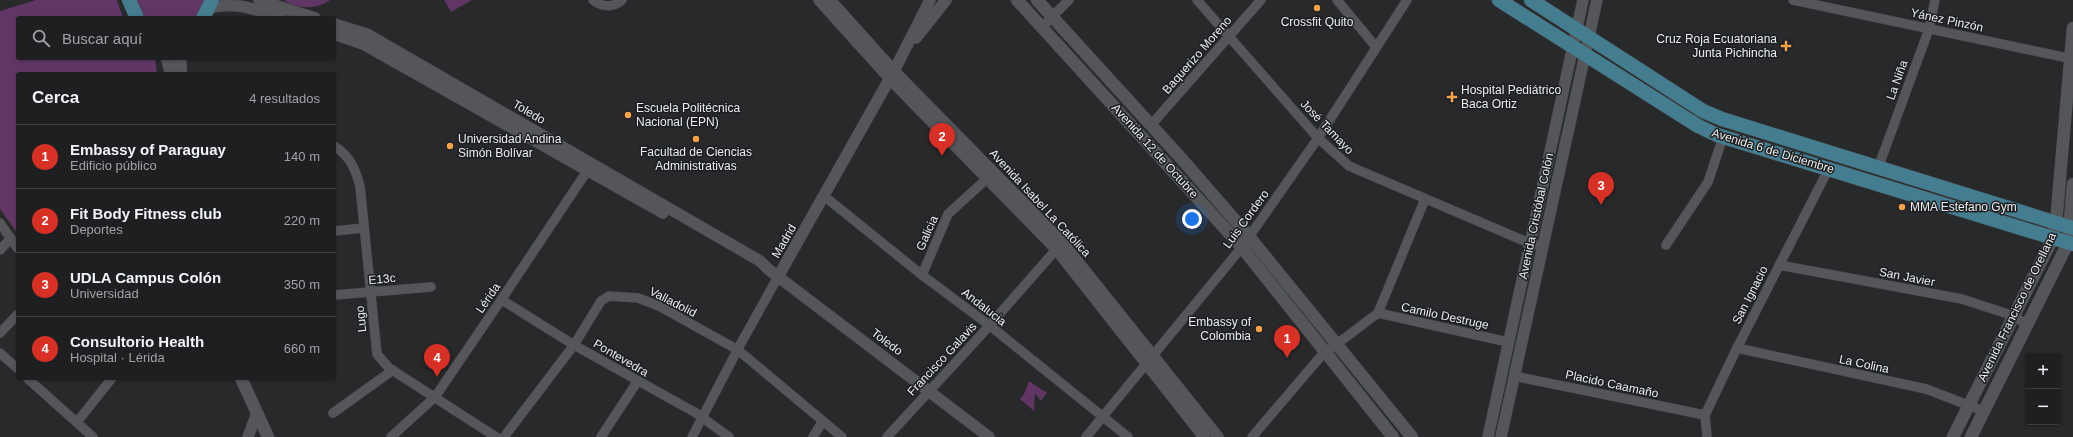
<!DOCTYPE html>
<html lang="es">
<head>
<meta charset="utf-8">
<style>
  :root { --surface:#1d1f20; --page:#2a2c2d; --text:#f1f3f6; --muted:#a0a2a5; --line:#3b3d3e; --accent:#d93025 }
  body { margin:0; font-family:Helvetica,sans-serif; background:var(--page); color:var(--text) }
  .controls { position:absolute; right:12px; bottom:12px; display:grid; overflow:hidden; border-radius:4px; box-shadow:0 1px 3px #0004 }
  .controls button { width:36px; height:36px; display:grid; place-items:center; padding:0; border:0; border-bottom:1px solid var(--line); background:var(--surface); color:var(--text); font:20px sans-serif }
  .you { position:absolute; left:1192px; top:219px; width:14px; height:14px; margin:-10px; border:3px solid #fff; border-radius:50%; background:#1a73e8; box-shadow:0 0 0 6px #1a73e833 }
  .badge { display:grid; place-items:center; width:26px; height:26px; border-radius:50%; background:var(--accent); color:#fff; font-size:13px; font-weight:700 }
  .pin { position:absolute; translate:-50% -33px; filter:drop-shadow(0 1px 2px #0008) }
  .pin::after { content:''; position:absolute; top:21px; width:14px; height:12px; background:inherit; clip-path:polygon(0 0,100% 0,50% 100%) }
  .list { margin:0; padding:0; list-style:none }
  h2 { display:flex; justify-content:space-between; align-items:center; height:52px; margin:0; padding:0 16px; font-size:17px }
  h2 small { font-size:13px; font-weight:400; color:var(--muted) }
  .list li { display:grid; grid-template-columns:26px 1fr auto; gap:12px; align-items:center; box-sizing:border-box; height:64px; padding:0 16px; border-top:1px solid var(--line) }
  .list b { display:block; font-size:15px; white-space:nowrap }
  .list p { margin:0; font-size:13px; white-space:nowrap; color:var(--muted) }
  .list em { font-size:13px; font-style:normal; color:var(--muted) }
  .icon { flex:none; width:22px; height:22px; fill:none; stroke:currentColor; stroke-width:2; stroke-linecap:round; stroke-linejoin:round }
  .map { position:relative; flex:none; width:2073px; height:437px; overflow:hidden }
  .search { position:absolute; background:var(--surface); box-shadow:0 1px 3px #0004; left:16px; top:16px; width:320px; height:44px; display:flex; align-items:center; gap:10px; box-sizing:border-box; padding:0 14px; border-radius:4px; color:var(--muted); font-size:15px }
  .panel { position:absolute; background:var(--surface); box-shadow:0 1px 3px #0004; left:16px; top:72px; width:320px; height:308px; border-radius:4px }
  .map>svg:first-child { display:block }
  .green { fill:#613665 }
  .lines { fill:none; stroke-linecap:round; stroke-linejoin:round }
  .minor-casing { stroke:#444648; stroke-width:10 }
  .tertiary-casing { stroke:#444648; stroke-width:12 }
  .secondary-casing { stroke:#444648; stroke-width:13 }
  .primary-casing { stroke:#444648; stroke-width:15 }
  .minor { stroke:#545659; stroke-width:9 }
  .tertiary { stroke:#545659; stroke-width:11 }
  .secondary { stroke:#545659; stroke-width:12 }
  .primary { stroke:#447c90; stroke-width:14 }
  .poi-dot { fill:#f7a148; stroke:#1d1f22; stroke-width:1.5 }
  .labels { text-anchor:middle; stroke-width:3; stroke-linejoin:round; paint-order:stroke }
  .street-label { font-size:12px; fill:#eaeced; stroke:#1d1f22 }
  .poi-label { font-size:12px; fill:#eaeced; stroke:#1d1f22; text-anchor:start }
</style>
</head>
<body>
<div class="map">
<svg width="2073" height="437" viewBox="0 0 2073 437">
  <rect width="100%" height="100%" fill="#27292b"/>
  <g class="green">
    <polygon points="36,0 117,0 123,18 18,18 18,58 155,58 157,74 18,74 18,234 0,209 0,11"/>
    <polygon points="134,0 208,0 199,18 143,18"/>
    <path d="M284 0H330C316 10 297 9 284 0Z"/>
    <polygon points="444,0 472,0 451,12"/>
    <polygon points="1029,381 1047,393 1041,401 1035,393 1034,411 1020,399 1024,394"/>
  </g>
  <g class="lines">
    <defs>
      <g id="minor">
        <path d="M593 0C602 7 613 8 622 0"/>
        <polyline points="1197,0 1318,138 1349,166 1529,243 1543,247"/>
        <polyline points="1337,0 1376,47"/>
        <polyline points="1793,0 2073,59"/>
        <polyline points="1042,27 1069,0"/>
        <polyline points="1151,125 1261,0"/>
        <path d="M334 146C350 156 355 168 360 186L377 354 389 368 496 437"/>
        <polyline points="1878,168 1929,29 1935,0"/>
        <polyline points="824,196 922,275 989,325 1128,437"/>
        <polyline points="0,223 18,249"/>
        <polyline points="334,231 364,228"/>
        <polyline points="1666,245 1708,182 1723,137"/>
        <polyline points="0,250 11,238"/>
        <polyline points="1779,265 1962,299 2014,316 2027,325"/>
        <polyline points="922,275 948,214 992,174"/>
        <polyline points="334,295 431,287"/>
        <polyline points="502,300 574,345 696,413 729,437"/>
        <polyline points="1378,313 1508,342"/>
        <polyline points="0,333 18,314"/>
        <polyline points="1737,348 1926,389 1984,411"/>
        <polyline points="0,353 18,369"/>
        <polyline points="1514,376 1705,415"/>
        <polyline points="27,378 93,437"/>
        <polyline points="333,413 393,370"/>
        <polyline points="77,422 112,378"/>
        <polyline points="391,437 435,397 499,303 591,165"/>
        <polyline points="504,437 574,345 601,301 609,296 638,298 659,306 738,350 842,437"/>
        <polyline points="601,437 637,382"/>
        <polyline points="692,437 740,345 779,275"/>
        <polyline points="813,437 823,421"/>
        <polyline points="887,437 981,335 1060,245"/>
        <polyline points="1086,437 1242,247 1318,138 1407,0"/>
        <polyline points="1252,437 1321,356 1378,313 1425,199"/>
        <polyline points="1707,437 1705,415 1737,348 1829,168"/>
      </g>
      <g id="tertiary">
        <polyline points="259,0 315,18"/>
        <polyline points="819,0 892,81 1056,249 1204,437"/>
        <polyline points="830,0 894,71 1062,242 1218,437"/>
        <path d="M209 8C238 1 255 10 282 18"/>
        <polyline points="334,24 367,34 760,261 768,269 989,437"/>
        <polyline points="334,34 363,44 663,213"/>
        <polyline points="916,38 946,0"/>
        <polyline points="779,275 894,71 930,0"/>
        <polyline points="248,437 257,413"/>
        <polyline points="1488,437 1583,0"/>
        <polyline points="1501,437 1597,0"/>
      </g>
      <g id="secondary">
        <polyline points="1017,0 1240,245 1393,437"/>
        <polyline points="1037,0 1180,157 1247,234 1412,437"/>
        <polyline points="167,58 171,74"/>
        <polyline points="180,58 181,74"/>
        <polyline points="241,378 268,437"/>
        <polyline points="1953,437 2053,238 2056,223 2073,28"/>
        <polyline points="1971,437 2068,243 2073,184"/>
      </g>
      <g id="primary">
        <polyline points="129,0 137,18"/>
        <polyline points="1499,0 1698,126 1717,135 2073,244"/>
        <polyline points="1531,0 1703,111 1722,119 2073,228"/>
        <polyline points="203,18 212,0"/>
      </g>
    </defs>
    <use href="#minor" class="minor-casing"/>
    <use href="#tertiary" class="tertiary-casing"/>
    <use href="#secondary" class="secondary-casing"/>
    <use href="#primary" class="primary-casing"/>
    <use href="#minor" class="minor"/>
    <use href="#tertiary" class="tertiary"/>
    <use href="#secondary" class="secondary"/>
    <use href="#primary" class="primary"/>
  </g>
  <g class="poi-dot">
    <circle cx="1317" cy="8" r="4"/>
    <path d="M1784 40h4v4h4v4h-4v4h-4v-4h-4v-4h4z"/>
    <path d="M1450 91h4v4h4v4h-4v4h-4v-4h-4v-4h4z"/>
    <circle cx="628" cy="115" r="4"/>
    <circle cx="696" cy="139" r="4"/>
    <circle cx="450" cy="146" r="4"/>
    <circle cx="1902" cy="207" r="4"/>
    <circle cx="1259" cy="329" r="4"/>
  </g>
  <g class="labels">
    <g class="street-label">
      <text transform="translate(1947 20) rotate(12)" y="4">Yánez Pinzón</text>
      <text transform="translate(1197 55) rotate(-49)" y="4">Baquerizo Moreno</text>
      <text transform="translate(1897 80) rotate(-70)" y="4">La Niña</text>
      <text transform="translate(529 112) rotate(30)" y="4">Toledo</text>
      <text transform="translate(1327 127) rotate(46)" y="4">José Tamayo</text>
      <text transform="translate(1155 151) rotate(48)" y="4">Avenida 12 de Octubre</text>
      <text transform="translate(1773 151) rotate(17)" y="4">Avenida 6 de Diciembre</text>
      <text transform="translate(1040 203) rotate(47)" y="4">Avenida Isabel La Católica</text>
      <text transform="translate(1536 216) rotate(-78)" y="4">Avenida Cristóbal Colón</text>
      <text transform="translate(1246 219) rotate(-54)" y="4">Luis Cordero</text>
      <text transform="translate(927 233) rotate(-66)" y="4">Galicia</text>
      <text transform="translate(784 241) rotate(-60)" y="4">Madrid</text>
      <text transform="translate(1907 277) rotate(11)" y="4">San Javier</text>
      <text transform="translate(382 279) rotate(-5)" y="4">E13c</text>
      <text transform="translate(1750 295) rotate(-63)" y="4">San Ignacio</text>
      <text transform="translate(488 298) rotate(-56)" y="4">Lérida</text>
      <text transform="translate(673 302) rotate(27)" y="4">Valladolid</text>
      <text transform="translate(984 307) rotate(38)" y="4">Andalucia</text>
      <text transform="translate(2017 307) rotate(-64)" y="4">Avenida Francisco de Orellana</text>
      <text transform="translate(1445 316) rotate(12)" y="4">Camilo Destruge</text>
      <text transform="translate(361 319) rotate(-96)" y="4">Lugo</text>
      <text transform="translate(887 342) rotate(37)" y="4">Toledo</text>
      <text transform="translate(621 358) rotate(30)" y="4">Pontevedra</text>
      <text transform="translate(942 359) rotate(-47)" y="4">Francisco Galavis</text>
      <text transform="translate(1864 364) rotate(12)" y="4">La Colina</text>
      <text transform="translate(1612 384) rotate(12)" y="4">Placido Caamaño</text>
    </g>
    <g class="poi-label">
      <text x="1317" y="26" text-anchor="middle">Crossfit Quito</text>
      <text x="1777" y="43" text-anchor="end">Cruz Roja Ecuatoriana<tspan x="1777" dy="14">Junta Pichincha</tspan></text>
      <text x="1461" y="94">Hospital Pediátrico<tspan x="1461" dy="14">Baca Ortiz</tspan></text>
      <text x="636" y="112">Escuela Politécnica<tspan x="636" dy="14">Nacional (EPN)</tspan></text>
      <text x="458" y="143">Universidad Andina<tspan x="458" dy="14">Simón Bolívar</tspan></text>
      <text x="696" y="156" text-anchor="middle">Facultad de Ciencias<tspan x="696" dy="14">Administrativas</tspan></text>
      <text x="1910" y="211">MMA Estefano Gym</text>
      <text x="1251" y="326" text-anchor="end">Embassy of<tspan x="1251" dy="14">Colombia</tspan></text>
    </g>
  </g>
</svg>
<div class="controls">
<button>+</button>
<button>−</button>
</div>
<div class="you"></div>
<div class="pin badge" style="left:1287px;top:358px">1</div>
<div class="pin badge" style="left:942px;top:156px">2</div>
<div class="pin badge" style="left:1601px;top:205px">3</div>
<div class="pin badge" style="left:437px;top:377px">4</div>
<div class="search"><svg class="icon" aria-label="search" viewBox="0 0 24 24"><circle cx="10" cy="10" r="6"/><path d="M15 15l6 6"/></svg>Buscar aquí</div>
<section class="panel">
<h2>Cerca<small>4 resultados</small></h2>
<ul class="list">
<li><span class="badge">1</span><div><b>Embassy of Paraguay</b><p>Edificio público</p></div><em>140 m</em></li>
<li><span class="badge">2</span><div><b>Fit Body Fitness club</b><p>Deportes</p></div><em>220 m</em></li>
<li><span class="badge">3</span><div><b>UDLA Campus Colón</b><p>Universidad</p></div><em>350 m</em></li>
<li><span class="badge">4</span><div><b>Consultorio Health</b><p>Hospital · Lérida</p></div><em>660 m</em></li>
</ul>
</section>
</div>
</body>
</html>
